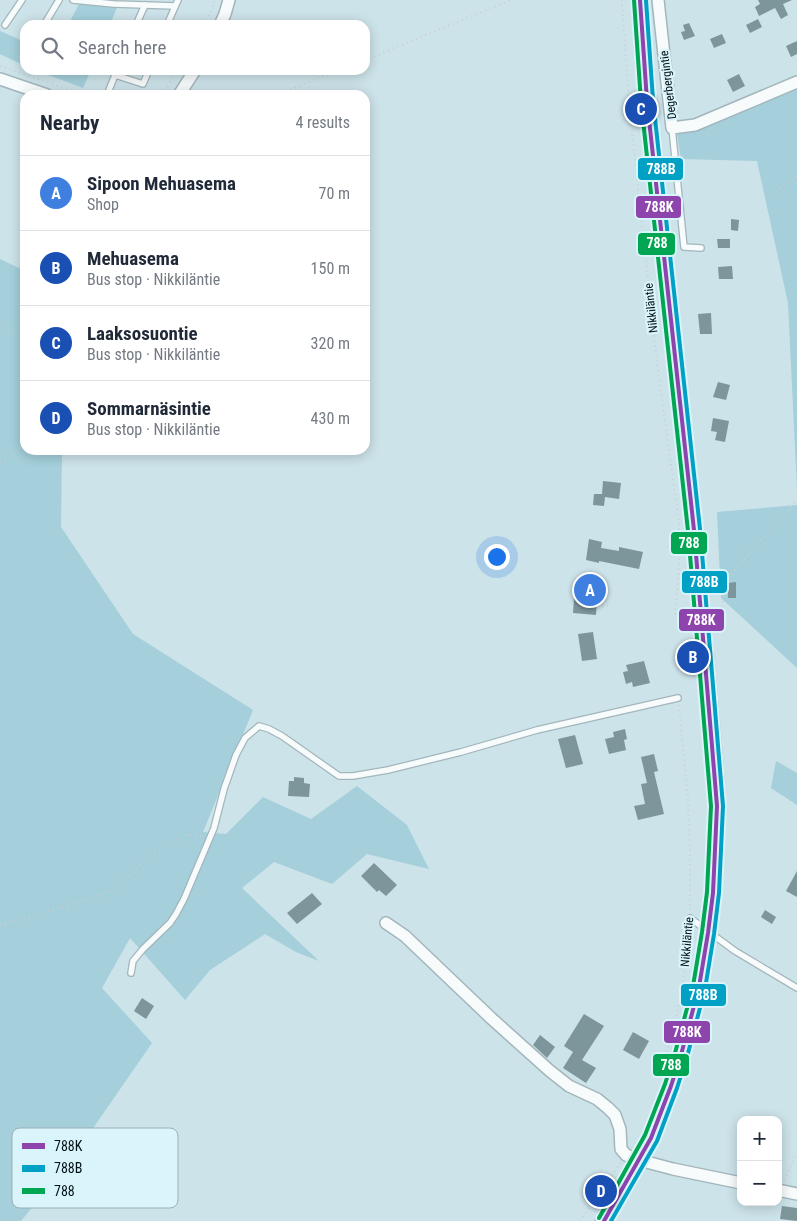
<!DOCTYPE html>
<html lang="en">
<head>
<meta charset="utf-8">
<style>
  :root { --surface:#fff; --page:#f2f2f3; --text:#1f2937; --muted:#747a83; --line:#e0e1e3; --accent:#b45309 }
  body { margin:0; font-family:"Roboto Condensed",sans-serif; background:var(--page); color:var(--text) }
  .controls { position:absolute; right:15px; bottom:15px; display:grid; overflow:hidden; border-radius:10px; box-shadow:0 2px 12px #0003 }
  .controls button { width:45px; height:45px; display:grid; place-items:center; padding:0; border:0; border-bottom:1px solid var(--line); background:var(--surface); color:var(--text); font:25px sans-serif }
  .you { position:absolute; left:496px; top:556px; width:18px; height:18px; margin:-12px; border:4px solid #fff; border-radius:50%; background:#1a73e8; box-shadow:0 0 0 8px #1a73e833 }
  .badge { display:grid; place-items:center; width:32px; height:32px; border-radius:50%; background:var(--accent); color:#fff; font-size:16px; font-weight:700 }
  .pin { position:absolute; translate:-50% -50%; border:2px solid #fff; box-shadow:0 1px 5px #0006 }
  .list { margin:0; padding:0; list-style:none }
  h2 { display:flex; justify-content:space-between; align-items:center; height:65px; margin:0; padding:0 20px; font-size:21px }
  h2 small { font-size:16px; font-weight:400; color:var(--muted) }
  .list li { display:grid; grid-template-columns:32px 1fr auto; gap:15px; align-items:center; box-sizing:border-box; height:75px; padding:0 20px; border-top:1px solid var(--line) }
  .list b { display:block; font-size:19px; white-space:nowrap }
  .list p { margin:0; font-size:16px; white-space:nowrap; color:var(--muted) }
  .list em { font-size:16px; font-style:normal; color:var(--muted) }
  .icon { flex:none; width:28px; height:28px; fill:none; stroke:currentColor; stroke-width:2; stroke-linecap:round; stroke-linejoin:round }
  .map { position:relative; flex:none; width:797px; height:1221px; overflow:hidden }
  .search { position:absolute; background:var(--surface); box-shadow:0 2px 12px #0003; left:20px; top:20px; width:350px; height:55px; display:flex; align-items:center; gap:12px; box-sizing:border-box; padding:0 18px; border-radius:15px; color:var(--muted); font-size:19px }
  .panel { position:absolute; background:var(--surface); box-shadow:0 2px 12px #0003; left:20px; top:90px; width:350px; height:365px; border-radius:15px }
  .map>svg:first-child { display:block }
  .green { fill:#a4cfdb }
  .building { fill:#7d969c }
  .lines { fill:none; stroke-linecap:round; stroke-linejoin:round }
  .lane-casing { stroke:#a3b6bb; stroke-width:8 }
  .street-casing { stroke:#a3b6bb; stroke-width:14 }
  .secondary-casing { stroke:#a3b6bb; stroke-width:19 }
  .path { stroke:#c8cfd0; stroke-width:2; stroke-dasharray:1 4; stroke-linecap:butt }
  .lane { stroke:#f7fbfc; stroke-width:5.5 }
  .street { stroke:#f7fbfc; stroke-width:11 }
  .secondary { stroke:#f7fbfc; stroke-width:16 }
  .bus-1-casing { stroke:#daf4fb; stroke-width:8 }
  .bus-2-casing { stroke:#daf4fb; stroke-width:8 }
  .bus-3-casing { stroke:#daf4fb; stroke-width:8 }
  .bus-1 { stroke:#8e44ad; stroke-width:4 }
  .bus-2 { stroke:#00a1c5; stroke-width:4 }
  .bus-3 { stroke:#00a651; stroke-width:4 }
  .labels { text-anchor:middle; stroke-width:4.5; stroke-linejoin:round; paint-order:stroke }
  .street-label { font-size:12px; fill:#031216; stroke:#daf4fb }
  .key { fill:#daf4fb; stroke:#9ab0b6; stroke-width:1 }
  .key-label { font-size:14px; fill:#031216 }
  .line-badge { stroke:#daf4fb; stroke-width:2 }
  .badge-label { font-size:14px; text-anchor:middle; font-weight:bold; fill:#fff }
</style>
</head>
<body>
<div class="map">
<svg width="797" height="1221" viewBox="0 0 797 1221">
  <rect width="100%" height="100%" fill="#cce3e9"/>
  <g class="green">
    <polygon points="79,4 117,7 110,25 68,25"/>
    <polygon points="0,31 25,42 25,66 0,54"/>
    <polygon points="35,70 91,70 83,88"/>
    <polygon points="797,82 797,489 788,303 757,161 681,159 676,127"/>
    <polygon points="0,259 25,271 25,450 62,450 61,527 133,634 253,710 203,832 226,834 263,797 311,819 357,786 407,825 429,869 367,854 332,884 274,862 242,888 319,961 296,952 265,934 210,970 185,1000 130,938 102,988 152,1043 71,1160 21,1221 0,1221"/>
    <polygon points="797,505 797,668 721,598 717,512"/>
    <polygon points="776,761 797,773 797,805 771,788"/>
  </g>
  <g class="building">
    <polygon points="758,0 792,0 783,4 788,15 781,19 775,8 759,16 755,7 760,4"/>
    <polygon points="758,19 762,27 750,33 746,25"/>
    <polygon points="689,23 695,36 684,40 681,32 685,31 683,25"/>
    <polygon points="722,34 726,43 714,48 710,39"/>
    <polygon points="797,41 797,54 791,57 786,46"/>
    <polygon points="739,74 745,86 733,92 727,80"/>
    <polygon points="731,219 739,220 738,231 731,230"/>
    <polygon points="717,239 730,239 730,248 718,248"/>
    <polygon points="732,266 733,279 719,279 718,267"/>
    <polygon points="711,313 712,334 700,334 698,314"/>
    <polygon points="718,382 730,385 726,400 713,397"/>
    <polygon points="713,418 729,421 725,442 715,440 717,432 711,431"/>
    <polygon points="603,481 621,483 619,499 605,497 604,506 593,505 594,494 602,494"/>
    <polygon points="589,539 602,542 601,548 619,551 619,547 643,552 639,569 599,561 599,563 586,560"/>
    <polygon points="736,582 736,598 728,598 728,583"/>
    <polygon points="574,598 597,600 596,615 573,613"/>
    <polygon points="593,632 597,659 582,661 578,634"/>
    <polygon points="644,661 650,683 633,687 632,682 626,684 623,672 628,671 626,665"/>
    <polygon points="625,729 627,739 624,740 626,750 609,754 605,739 614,737 613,732"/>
    <polygon points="575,735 583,764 566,768 558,739"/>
    <polygon points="654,754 658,771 654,772 664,814 638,820 634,806 645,804 641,784 647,783 641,757"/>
    <polygon points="294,777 304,778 304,783 310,784 309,797 288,796 289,781 294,781"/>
    <polygon points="374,863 397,885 386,896 379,890 377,892 361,876"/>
    <polygon points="797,871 797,897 786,891"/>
    <polygon points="312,893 322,904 297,924 287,913"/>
    <polygon points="765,910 776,917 772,924 761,917"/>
    <polygon points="142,998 154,1006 146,1019 134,1011"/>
    <polygon points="584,1014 604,1026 582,1060 596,1068 586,1083 563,1068 573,1052 564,1046"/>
    <polygon points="633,1032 649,1041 639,1059 623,1050"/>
    <polygon points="540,1035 555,1047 547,1058 533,1045"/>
    <polygon points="782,1206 797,1208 797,1221 780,1219"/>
  </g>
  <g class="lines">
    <defs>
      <g id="lane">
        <polyline points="73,0 114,4 175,6"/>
        <polyline points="5,25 22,0"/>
        <polyline points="44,25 59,0"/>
        <polyline points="136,25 145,5"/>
        <polyline points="167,25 178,0"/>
        <polyline points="107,95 115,75 143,84 149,70"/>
        <polyline points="672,128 684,247 701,248"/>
        <polyline points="641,214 657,211"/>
        <polyline points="690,918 735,951 797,988"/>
        <polyline points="131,973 133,961 143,949 170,923 176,914 184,899 214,828 224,789 236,755 245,738 259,726 269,729 282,736 339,776 353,776 388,770 461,752 537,730 678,698"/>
      </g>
      <g id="street">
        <polyline points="658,0 672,128 695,125 797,82"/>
        <polyline points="220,25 225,14 229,0"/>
        <polyline points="0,79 47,95"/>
        <polyline points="179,95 195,70"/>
        <polyline points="386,923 405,936 492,1019 550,1071 569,1086 597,1099 608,1108 615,1115 620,1129 621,1149 626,1155 639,1160 673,1169 741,1183"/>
        <polyline points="778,1190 797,1194"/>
      </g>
      <polyline id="secondary" points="604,1221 651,1138 671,1086 681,1055 699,987 708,933 713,893 717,806 713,750 694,530 647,101 640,0"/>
    </defs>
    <use href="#lane" class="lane-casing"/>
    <use href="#street" class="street-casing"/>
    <use href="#secondary" class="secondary-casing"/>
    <g class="path">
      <polyline points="622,0 629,103 640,207"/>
      <polyline points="204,25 208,18 215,0"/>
      <polyline points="365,60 511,0"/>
      <polyline points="0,66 85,95"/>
      <polyline points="162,95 177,70"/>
      <polyline points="276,95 339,70"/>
      <polyline points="776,192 797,176"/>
      <polyline points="642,221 657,364 679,522 679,568 675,615"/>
      <polyline points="0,326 17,336 25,343"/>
      <path d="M0 462C11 460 18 451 25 443"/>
      <polyline points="602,606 608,606"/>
      <polyline points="721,617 726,580 797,500"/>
      <polyline points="679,705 688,799 690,855 690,910"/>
      <polyline points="0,925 24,919 115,890 150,855 186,835 203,836"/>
      <path d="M674 1026C682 993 687 961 689 927"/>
      <polyline points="665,1057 669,1045"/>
      <polyline points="784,1180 797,1153"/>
      <polyline points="580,1221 621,1162"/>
    </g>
    <use href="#lane" class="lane"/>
    <use href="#street" class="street"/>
    <use href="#secondary" class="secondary"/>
    <defs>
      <polyline id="bus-1" points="604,1221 651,1138 671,1086 681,1055 699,987 708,933 713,893 717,806 694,530 647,101 640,0"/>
      <polyline id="bus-2" points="611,1221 657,1141 677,1088 687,1057 705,989 714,934 719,893 723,806 700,529 653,100 646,0"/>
      <polyline id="bus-3" points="599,1218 645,1135 665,1084 675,1053 693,986 702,932 707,892 711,806 688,531 641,102 634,0"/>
    </defs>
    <use href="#bus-1" class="bus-1-casing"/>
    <use href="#bus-2" class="bus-2-casing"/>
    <use href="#bus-3" class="bus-3-casing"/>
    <use href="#bus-1" class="bus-1"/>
    <use href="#bus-2" class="bus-2"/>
    <use href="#bus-3" class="bus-3"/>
  </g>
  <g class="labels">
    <g class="street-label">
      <text transform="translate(668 85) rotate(-97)" y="4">Degerbergintie</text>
      <text transform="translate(651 308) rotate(-96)" y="4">Nikkiläntie</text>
      <text transform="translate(687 942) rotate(-85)" y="4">Nikkiläntie</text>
    </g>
  </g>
  <rect x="12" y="1128" width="166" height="80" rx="8" class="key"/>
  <rect x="22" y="1143" width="23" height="6" fill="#8e44ad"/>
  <rect x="22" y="1165" width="23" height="7" fill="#00a1c5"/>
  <rect x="22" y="1188" width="23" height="6" fill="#00a651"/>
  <g class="key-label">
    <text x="54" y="1151">788K</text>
    <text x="54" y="1173">788B</text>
    <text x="54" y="1196">788</text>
  </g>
  <g class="line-badge">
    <rect x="637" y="157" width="47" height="24" rx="5" fill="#00a1c5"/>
    <rect x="635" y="195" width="47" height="24" rx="5" fill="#8e44ad"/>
    <rect x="637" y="232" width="39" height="24" rx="5" fill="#00a651"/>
    <rect x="670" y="531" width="38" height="24" rx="5" fill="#00a651"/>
    <rect x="681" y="570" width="47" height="24" rx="5" fill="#00a1c5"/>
    <rect x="678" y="608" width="47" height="24" rx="5" fill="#8e44ad"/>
    <rect x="680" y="983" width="47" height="24" rx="5" fill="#00a1c5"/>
    <rect x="663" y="1020" width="48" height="24" rx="5" fill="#8e44ad"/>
    <rect x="652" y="1053" width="38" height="24" rx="5" fill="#00a651"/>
  </g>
  <g class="badge-label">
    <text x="661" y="174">788B</text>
    <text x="659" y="212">788K</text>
    <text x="657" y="248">788</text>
    <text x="689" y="548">788</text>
    <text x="704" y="587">788B</text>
    <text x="701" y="625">788K</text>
    <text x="703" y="1000">788B</text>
    <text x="687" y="1037">788K</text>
    <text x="671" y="1070">788</text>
  </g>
</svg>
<div class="controls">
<button>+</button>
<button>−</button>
</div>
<div class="you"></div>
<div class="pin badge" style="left:590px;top:590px;background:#3f7fe0">A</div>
<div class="pin badge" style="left:693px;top:657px;background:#1a4fb4">B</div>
<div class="pin badge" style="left:641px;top:109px;background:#1a4fb4">C</div>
<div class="pin badge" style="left:601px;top:1191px;background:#1a4fb4">D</div>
<div class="search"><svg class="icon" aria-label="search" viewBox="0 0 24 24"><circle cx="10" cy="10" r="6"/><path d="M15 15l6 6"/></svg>Search here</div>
<section class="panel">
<h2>Nearby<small>4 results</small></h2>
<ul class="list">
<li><span class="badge" style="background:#3f7fe0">A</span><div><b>Sipoon Mehuasema</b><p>Shop</p></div><em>70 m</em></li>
<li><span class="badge" style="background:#1a4fb4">B</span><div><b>Mehuasema</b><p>Bus stop · Nikkiläntie</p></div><em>150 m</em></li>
<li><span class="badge" style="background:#1a4fb4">C</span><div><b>Laaksosuontie</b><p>Bus stop · Nikkiläntie</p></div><em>320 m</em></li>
<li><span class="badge" style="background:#1a4fb4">D</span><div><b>Sommarnäsintie</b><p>Bus stop · Nikkiläntie</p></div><em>430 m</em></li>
</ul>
</section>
</div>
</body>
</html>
